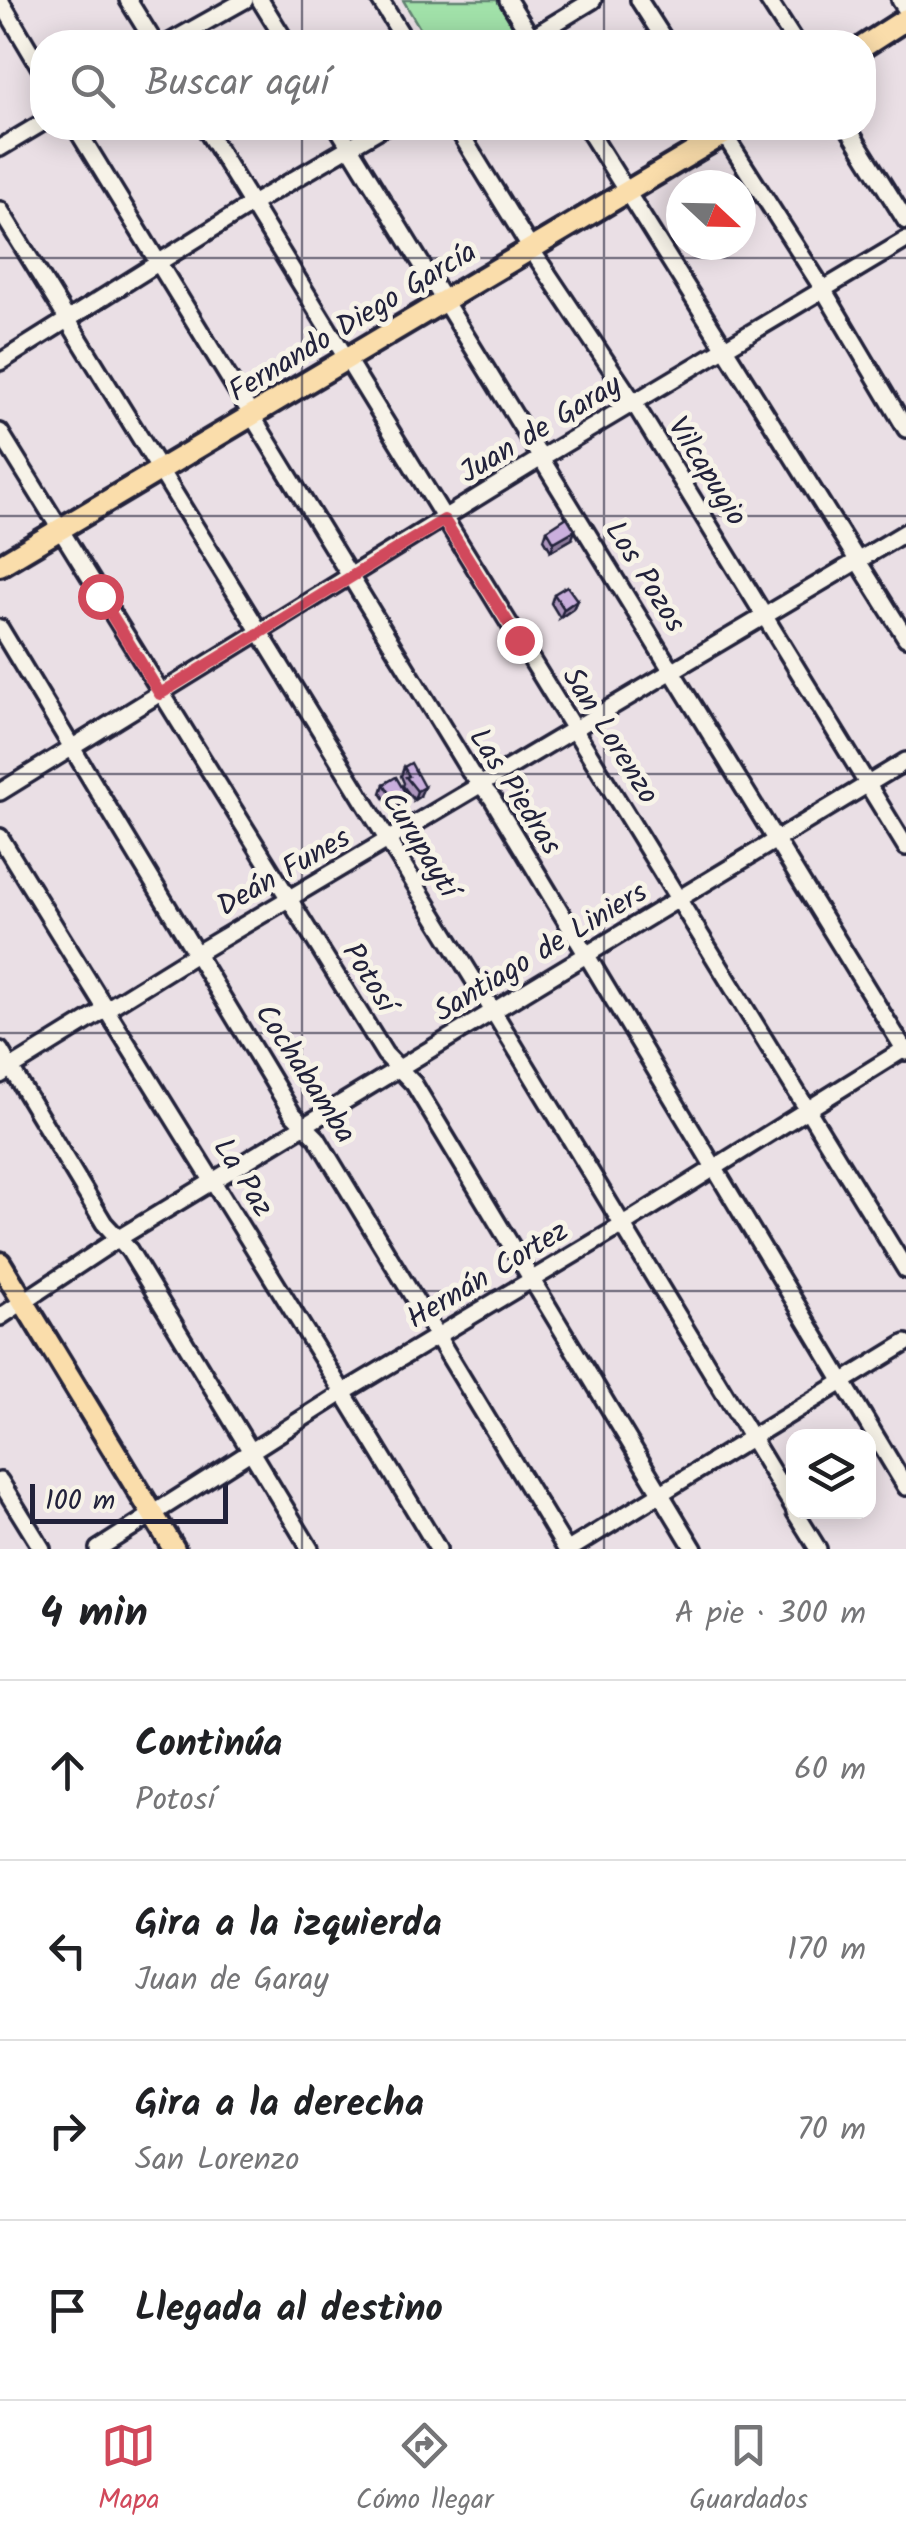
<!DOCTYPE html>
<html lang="es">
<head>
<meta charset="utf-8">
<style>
  :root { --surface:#fff; --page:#f6f6f6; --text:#202124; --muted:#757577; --line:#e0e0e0; --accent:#d1495b }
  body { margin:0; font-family:Kalam,sans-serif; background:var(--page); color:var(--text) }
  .controls { position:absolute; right:30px; bottom:30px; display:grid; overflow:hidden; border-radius:20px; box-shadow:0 5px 25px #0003 }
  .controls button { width:90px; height:90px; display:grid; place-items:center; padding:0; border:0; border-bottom:2px solid var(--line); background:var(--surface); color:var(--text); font:50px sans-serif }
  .compass { position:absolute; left:666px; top:170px; width:90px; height:90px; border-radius:50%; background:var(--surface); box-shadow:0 5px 25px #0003; rotate:112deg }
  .scale { position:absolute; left:30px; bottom:25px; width:198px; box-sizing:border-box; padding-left:10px; border:5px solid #22223b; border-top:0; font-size:28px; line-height:35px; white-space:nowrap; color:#22223b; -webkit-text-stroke:8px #f7f3e8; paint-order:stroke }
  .stop { position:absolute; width:30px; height:30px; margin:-22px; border:8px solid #d1495b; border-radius:50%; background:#fff }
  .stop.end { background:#d1495b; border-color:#fff; box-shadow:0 2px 10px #0008 }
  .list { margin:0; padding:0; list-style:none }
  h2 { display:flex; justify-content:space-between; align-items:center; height:130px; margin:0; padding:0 40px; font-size:42px }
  h2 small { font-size:32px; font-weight:400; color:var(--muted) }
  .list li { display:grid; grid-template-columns:65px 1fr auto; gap:30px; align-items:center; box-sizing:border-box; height:180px; padding:0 40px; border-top:2px solid var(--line) }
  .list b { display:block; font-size:38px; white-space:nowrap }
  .list p { margin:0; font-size:32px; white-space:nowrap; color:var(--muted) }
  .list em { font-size:32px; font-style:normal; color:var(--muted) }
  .icon { flex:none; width:55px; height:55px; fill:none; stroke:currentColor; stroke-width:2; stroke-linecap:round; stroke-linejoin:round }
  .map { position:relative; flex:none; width:906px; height:1549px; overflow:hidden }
  .search { position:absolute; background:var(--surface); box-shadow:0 5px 25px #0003; left:30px; right:30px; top:30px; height:110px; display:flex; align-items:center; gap:25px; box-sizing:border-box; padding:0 35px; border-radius:40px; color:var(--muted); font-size:38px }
  .sheet { height:850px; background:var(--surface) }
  nav { display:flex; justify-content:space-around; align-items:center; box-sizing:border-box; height:140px; border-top:2px solid var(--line); background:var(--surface); font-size:28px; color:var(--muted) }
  nav a { display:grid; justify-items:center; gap:5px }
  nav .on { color:var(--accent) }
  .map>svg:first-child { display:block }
  .green { fill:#a1e1a9; stroke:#628272; stroke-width:2.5 }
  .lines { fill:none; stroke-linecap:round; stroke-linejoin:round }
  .minor-casing { stroke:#22223b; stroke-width:22 }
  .major-casing { stroke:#22223b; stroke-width:28 }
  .minor { stroke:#f7f3e8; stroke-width:15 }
  .major { stroke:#faddab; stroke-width:20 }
  .wall { fill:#ae96be; stroke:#22223b; stroke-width:2.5 }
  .shaded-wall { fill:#8d7a9b; stroke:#22223b; stroke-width:2.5 }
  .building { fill:#caafdd; stroke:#22223b; stroke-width:2.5 }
  .route { stroke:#d1495b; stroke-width:12 }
  .grid { fill:none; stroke:#22223b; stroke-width:2.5; stroke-opacity:0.55 }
  .labels { text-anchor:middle; stroke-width:10; stroke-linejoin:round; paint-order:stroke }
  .street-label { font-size:30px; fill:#22223b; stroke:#f7f3e8 }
</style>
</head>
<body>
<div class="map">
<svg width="906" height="1549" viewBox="0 0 906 1549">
  <rect width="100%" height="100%" fill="#eadfe5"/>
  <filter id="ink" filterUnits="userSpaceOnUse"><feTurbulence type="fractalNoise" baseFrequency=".01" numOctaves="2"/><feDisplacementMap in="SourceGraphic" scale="20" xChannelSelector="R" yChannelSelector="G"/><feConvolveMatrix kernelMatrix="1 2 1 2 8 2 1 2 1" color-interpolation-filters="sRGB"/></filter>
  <g filter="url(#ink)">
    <polygon class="green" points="403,0 497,0 518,35 505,42 428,42"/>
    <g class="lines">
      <defs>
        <g id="minor">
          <polyline points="0,0 42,71"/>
          <polyline points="128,0 154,42"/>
          <polyline points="260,0 286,42"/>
          <polyline points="380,0 406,42"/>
          <polyline points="508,0 534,42"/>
          <polyline points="639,0 666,42"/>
          <polyline points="768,0 795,42"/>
          <polyline points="900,0 906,9"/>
          <polyline points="170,42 245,0"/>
          <polyline points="524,42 593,0"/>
          <polyline points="76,128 470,772 492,798 586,954 906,1487"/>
          <polyline points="205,128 906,1270"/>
          <polyline points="338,128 906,1052"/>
          <polyline points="457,128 531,249 634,403 906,847"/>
          <polyline points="587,128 906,638"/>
          <polyline points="720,128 823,289 906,429"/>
          <polyline points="848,128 906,221"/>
          <polyline points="0,148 42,123"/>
          <polyline points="0,210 493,1011 794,1508"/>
          <polyline points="0,362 252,204 382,128"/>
          <polyline points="0,432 385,1054 414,1084 694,1549"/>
          <polyline points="0,628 292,1113 317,1138 566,1549"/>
          <polyline points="0,792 541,458 906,240"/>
          <path d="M0 837C145 1075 295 1310 438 1549"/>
          <polyline points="0,1050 104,1223 129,1250 310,1549"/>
          <polyline points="0,1075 197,953 906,532"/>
          <polyline points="0,1317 119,1238 906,761"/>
          <polyline points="0,1481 42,1549"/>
          <polyline points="795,1512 818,1549"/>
          <polyline points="98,1549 344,1392 623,1225 906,1048"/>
          <polyline points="570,1549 906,1343"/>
        </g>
        <g id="major">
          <polyline points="864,46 906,19"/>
          <polyline points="0,565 734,128"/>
          <polyline points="0,1263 174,1549"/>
        </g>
      </defs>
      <use href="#minor" class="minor-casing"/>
      <use href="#major" class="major-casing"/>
      <use href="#minor" class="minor"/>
      <use href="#major" class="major"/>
    </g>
    <g class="wall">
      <polygon points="547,530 572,539 551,551 544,539"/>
      <polygon points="554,594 577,600 573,609 560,618 551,603"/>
      <polygon points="404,767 420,796 414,800 403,786 404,783 401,776"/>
      <polygon points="384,784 406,794 403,803 392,810 381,793"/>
    </g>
    <g class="shaded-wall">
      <polygon points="575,530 572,539 551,551 554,542"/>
      <polygon points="577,600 573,609 560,618 564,609"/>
      <polygon points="424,787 420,796 414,800 417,791"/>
      <polygon points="406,794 403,803 392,810 395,801"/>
    </g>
    <g class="building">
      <polygon points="567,517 575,530 554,542 547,530"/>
      <polygon points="567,586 577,600 564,609 554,594"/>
      <polygon points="411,763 424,787 417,791 406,777 409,776 404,767"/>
      <polygon points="396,777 406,794 395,801 384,784"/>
    </g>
  </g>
  <g class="lines" filter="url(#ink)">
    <polyline class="route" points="100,596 160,694 444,520 519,640"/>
  </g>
  <path class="grid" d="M302 0V42M604 0V42M302 128V1549M604 128V1549M0 258H906M0 516H906M0 774H906M0 1033H906M0 1291H906"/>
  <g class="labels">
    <g class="street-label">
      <text transform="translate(352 321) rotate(-31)" y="10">Fernando Diego García</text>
      <text transform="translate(540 428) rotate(-31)" y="10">Juan de Garay</text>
      <text transform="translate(708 471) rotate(58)" y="10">Vilcapugio</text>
      <text transform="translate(646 576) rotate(58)" y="10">Los Pozos</text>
      <text transform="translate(611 735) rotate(58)" y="10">San Lorenzo</text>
      <text transform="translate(516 791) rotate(57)" y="10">Las Piedras</text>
      <text transform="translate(421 844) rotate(58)" y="10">Curupaytí</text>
      <text transform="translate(283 871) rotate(-30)" y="10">Deán Funes</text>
      <text transform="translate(540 951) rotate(-31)" y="10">Santiago de Liniers</text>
      <text transform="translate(370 977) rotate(58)" y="10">Potosí</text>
      <text transform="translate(306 1073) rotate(57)" y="10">Cochabamba</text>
      <text transform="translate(244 1177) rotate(58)" y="10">La Paz</text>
      <text transform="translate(487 1274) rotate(-31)" y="10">Hernán Cortez</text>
    </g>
  </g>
</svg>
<div class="controls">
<button><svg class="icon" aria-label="layers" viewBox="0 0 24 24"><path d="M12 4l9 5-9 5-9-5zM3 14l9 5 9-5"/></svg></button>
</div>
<svg class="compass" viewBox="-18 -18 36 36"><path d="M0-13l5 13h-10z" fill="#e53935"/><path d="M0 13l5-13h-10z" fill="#757577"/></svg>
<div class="scale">100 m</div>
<div class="stop" style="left:100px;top:596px"></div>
<div class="stop end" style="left:519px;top:640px"></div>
<div class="search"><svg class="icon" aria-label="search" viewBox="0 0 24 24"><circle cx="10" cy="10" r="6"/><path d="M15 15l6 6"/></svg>Buscar aquí</div>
</div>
<section class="sheet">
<h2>4 min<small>A pie · 300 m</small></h2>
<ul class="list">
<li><svg class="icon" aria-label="ahead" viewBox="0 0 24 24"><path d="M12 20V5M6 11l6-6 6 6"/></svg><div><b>Continúa</b><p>Potosí</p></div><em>60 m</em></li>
<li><svg class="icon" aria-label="left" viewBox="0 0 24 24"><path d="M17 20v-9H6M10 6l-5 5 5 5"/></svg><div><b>Gira a la izquierda</b><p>Juan de Garay</p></div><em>170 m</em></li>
<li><svg class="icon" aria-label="right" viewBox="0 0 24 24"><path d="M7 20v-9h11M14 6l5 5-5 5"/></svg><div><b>Gira a la derecha</b><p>San Lorenzo</p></div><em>70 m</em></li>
<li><svg class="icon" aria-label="arrive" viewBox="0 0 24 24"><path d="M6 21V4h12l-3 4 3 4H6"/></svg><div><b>Llegada al destino</b></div></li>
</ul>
</section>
<nav>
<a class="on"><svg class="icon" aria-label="map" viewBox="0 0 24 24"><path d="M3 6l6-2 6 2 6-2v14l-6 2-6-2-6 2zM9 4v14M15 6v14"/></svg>Mapa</a>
<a><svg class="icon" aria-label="directions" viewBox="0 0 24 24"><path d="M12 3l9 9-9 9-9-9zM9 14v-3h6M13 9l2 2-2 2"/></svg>Cómo llegar</a>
<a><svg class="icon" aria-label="saved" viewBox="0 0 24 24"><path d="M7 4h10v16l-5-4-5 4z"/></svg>Guardados</a>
</nav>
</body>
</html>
